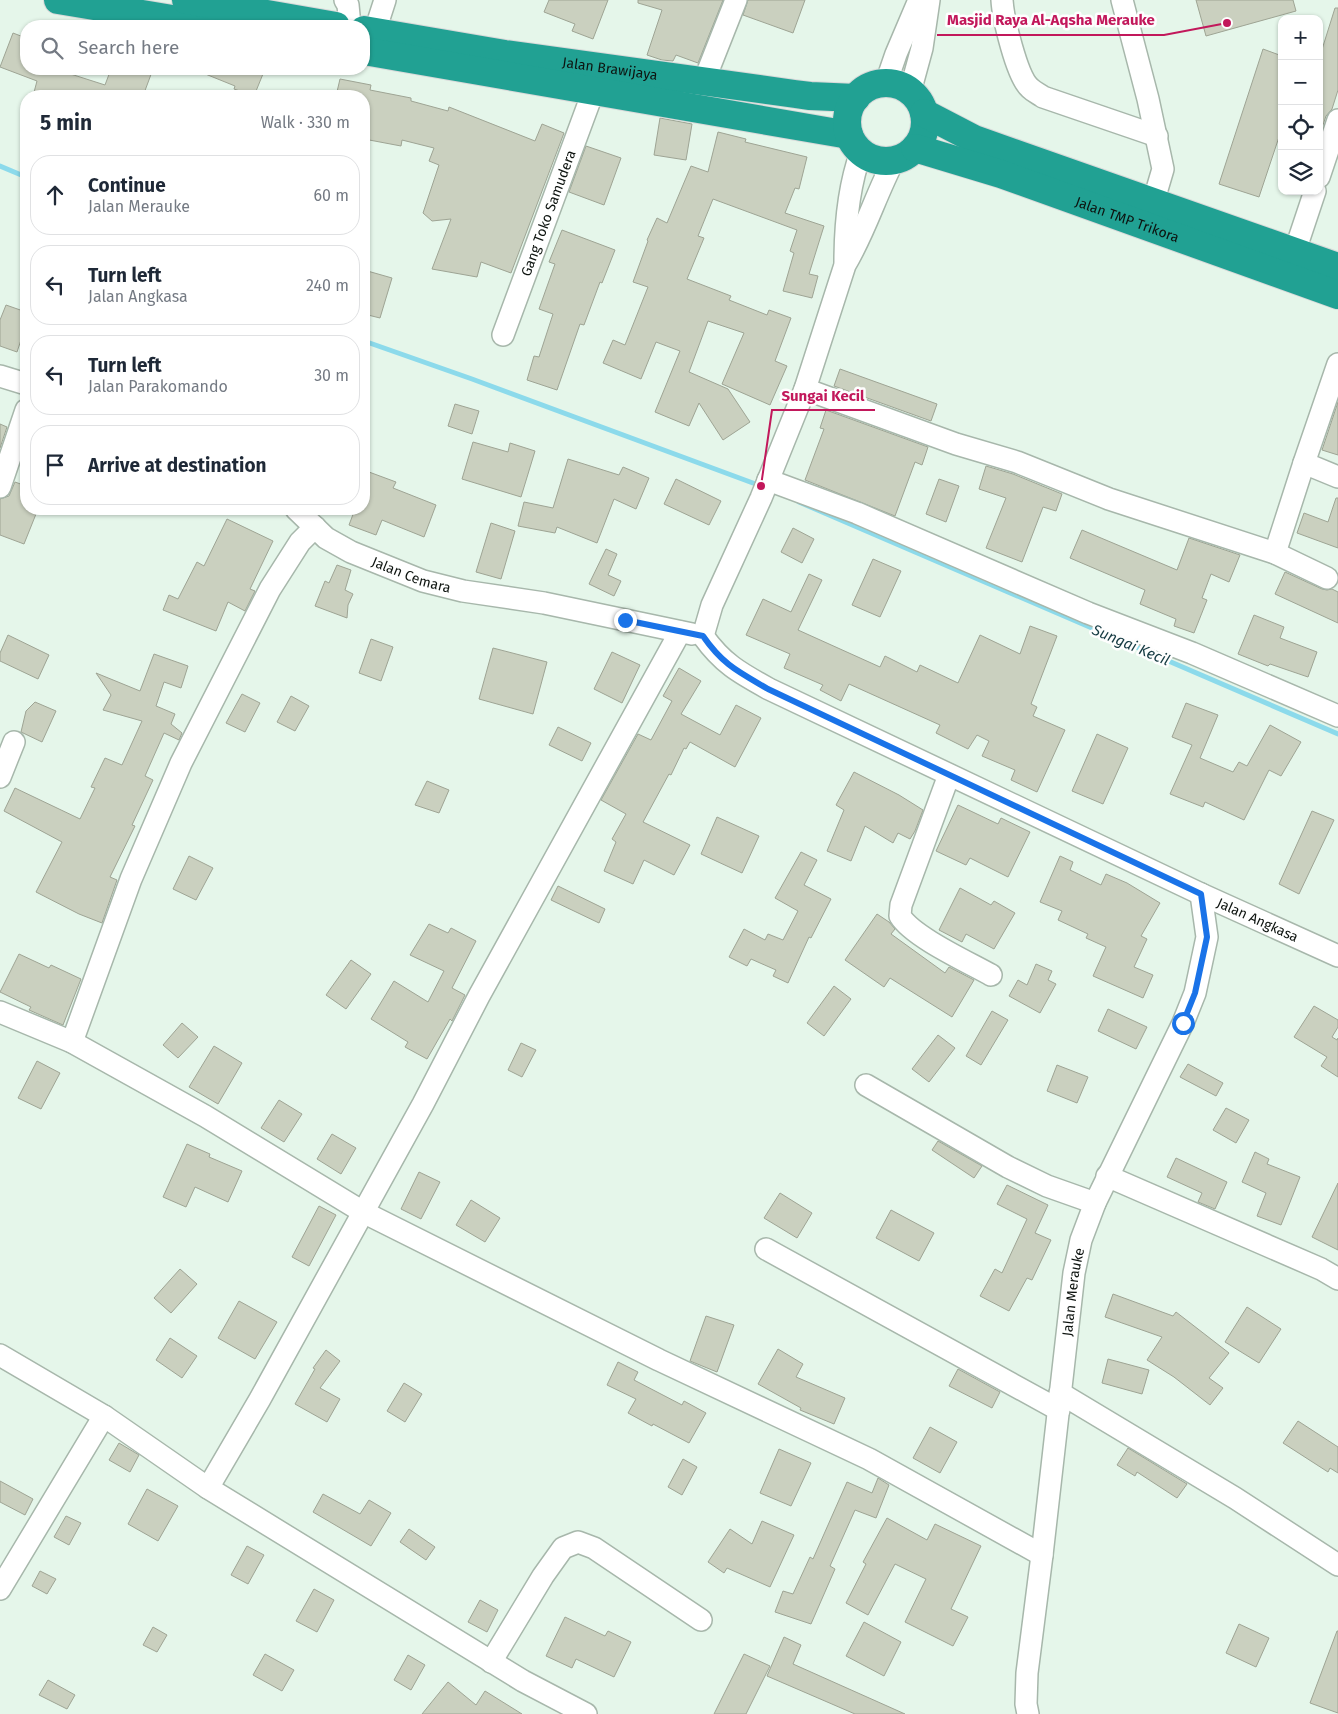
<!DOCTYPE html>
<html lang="en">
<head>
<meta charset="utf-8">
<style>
  :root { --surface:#fff; --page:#f2f2f3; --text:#1f2937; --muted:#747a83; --line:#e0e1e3 }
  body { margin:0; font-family:"Fira Sans",sans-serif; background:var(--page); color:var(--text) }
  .controls { position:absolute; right:15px; top:15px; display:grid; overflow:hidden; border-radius:10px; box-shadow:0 1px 4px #0004 }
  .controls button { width:45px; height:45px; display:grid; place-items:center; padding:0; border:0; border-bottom:1px solid var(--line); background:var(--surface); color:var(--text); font:25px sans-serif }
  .stop { position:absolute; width:15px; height:15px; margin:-11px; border:4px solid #1a73e8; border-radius:50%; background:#fff }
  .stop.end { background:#1a73e8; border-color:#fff; box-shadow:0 1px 5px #0008 }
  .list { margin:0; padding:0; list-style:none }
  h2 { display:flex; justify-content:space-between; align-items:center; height:65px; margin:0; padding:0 20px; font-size:21px }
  h2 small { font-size:16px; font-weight:400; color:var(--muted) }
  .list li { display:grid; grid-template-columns:32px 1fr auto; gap:15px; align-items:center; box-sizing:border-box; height:80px; margin:0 10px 10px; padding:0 10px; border:1px solid var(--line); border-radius:20px }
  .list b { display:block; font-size:19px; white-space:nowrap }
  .list p { margin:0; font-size:16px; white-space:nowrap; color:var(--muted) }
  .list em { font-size:16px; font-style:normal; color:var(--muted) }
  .icon { flex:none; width:28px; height:28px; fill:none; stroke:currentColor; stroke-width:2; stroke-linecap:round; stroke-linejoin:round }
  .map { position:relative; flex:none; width:1338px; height:1714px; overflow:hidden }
  .search { position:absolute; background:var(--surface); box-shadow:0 1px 4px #0004; left:20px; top:20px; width:350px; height:55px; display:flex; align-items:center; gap:12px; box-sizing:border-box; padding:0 18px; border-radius:20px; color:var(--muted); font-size:19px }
  .panel { position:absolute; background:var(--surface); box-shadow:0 1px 4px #0004; left:20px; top:90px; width:350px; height:425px; border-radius:20px }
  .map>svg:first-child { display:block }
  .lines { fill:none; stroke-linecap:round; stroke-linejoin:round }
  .stream { stroke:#8cdaeb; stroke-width:5 }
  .building { fill:#cad0bf; stroke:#9ea494 }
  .minor-casing { stroke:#a7b7ab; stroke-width:24 }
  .highway-casing { stroke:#d8d9d9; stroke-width:30 }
  .minor { stroke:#fff; stroke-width:21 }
  .highway { stroke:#21a193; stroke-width:28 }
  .route { stroke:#1a73e8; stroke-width:6 }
  .labels { text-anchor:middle; stroke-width:5; stroke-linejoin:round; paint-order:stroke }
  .street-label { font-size:14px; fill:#0d130f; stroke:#fefefe }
  .water-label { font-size:15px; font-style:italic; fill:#153a42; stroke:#fefefe }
  .leader { fill:none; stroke:#c2185b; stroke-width:2 }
  .callout-dot { fill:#c2185b; stroke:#fefefe; stroke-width:2 }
  .callout-label { font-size:15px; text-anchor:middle; font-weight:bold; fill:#c2185b; stroke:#fefefe; stroke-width:5; stroke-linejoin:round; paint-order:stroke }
</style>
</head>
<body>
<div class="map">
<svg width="1338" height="1714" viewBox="0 0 1338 1714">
  <rect width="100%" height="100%" fill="#e5f6ea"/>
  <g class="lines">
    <g class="stream">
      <polyline points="0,166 26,177"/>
      <polyline points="364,341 472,379 761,486"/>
      <polyline points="799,502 1338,734"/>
    </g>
  </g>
  <g class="building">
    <polygon points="549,0 608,0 593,39 572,31 575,24 544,12"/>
    <polygon points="638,0 723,0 698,63 676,55 673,61 662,60 647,55 662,10 638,3"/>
    <polygon points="748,0 805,0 793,33 743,15"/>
    <polygon points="1196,0 1293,0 1296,11 1206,36"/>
    <polygon points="1335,8 1338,8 1338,90 1332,109 1326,116 1319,137 1319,59"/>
    <polygon points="13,33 26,38 26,69 55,69 105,85 111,69 153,69 143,96 33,96 37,81 0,67"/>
    <polygon points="1263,49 1282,56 1282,128 1259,197 1219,184"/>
    <polygon points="193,69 265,69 254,96 234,89 235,86"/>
    <polygon points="340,79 371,85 370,90 411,98 411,101 448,111 449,107 535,141 542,124 564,133 511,273 481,262 477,277 432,269 451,219 432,221 423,213 439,165 429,161 434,148 402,140 401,146 364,139 364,96 336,96"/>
    <polygon points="660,118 692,124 686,160 654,155"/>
    <polygon points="718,132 746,139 745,142 807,157 799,189 795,188 785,213 824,226 809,274 818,276 812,298 783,291 794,253 790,251 797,230 713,199 698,236 704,238 687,279 731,296 729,300 767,315 769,310 791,318 775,361 787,366 770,405 722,384 744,333 708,321 689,372 728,389 750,422 723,440 699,403 689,426 655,412 680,351 656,342 641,379 603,363 613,340 625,345 648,287 633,282 648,241 647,240 657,218 667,223 691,166 708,172"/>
    <polygon points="586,146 621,158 604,205 569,192"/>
    <polygon points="562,230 615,250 602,283 600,282 584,325 580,324 557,390 527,380 534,356 539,357 553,314 539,309 555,264 549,262"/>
    <polygon points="364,270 392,278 380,318 364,314"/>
    <polygon points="6,305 26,312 26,325 17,352 0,346 0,320"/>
    <polygon points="840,369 937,404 931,421 834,386"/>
    <polygon points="1338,402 1338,455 1322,450"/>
    <polygon points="455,404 479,411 472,434 448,426"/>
    <polygon points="826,410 928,447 922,465 915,462 895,516 805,480 824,429 820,428"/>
    <polygon points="0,424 7,427 0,448"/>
    <polygon points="473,442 508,452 510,443 535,451 521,497 462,479"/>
    <polygon points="568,459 619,475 623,467 649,478 636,509 614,499 597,543 557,527 555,533 518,526 524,502 553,508"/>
    <polygon points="986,466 1013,474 1062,494 1056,511 1043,507 1022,562 986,548 1006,498 979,489"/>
    <polygon points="369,472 396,482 393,488 436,505 424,537 382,520 376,535 349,525 355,509 364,509 364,486"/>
    <polygon points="676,479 721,501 709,525 664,504"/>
    <polygon points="939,479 959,486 946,522 926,514"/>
    <polygon points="15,482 26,486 26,509 38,509 24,544 0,535 0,499 9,496"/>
    <polygon points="1336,498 1338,498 1338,548 1297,533 1304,513 1328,522"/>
    <polygon points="227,519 273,541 250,589 255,591 245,611 228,602 216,631 163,610 169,595 178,599 197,562 204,566"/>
    <polygon points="491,523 515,531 501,579 476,572"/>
    <polygon points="793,528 814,539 802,563 781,552"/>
    <polygon points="1082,530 1177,570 1189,538 1240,555 1229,582 1211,574 1202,598 1207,600 1194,633 1174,626 1176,619 1140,604 1145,590 1070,558"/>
    <polygon points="606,549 617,554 608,575 621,581 614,596 589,584"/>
    <polygon points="873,559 901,571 880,617 852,605"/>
    <polygon points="337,565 351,570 345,590 353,594 348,605 347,618 315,606 325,581 329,583"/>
    <polygon points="1285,572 1322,589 1327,590 1332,589 1338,592 1338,623 1275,594"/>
    <polygon points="809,574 822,580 798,630 880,667 885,656 917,672 920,665 958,683 980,635 1020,654 1030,626 1057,636 1031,704 1037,707 1033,716 1065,730 1037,792 1011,780 1015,770 982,756 989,741 977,735 968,749 936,733 940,725 849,684 841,701 820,690 823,685 784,668 790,654 746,635 763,599 791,612"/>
    <polygon points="1254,615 1284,627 1280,638 1317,652 1308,677 1270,664 1268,666 1238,654"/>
    <polygon points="8,635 49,655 38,679 0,661 0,653"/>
    <polygon points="371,639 393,647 381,681 359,673"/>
    <polygon points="493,648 547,662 533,714 479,699"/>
    <polygon points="612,652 640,665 622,703 594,689"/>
    <polygon points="154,654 188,666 181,688 164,682 156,706 175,714 171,724 182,733 179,740 164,733 145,776 153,780 132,825 135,826 110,877 117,880 102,923 79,914 36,892 62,842 4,811 15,788 80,819 95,788 91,787 105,758 122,765 142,721 103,710 111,695 96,673 140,691"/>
    <polygon points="679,668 701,681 681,714 720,735 736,705 761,718 735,767 690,742 686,749 684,748 671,775 669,774 643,822 690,845 674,875 644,860 633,884 604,871 616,842 612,839 626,814 601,800 638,734 651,740 672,701 663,696"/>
    <polygon points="242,694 260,703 245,732 226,723"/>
    <polygon points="291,696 309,706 295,731 277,722"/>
    <polygon points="35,702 56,711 42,742 21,732 26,711"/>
    <polygon points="1186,703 1218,715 1200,758 1233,772 1239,762 1247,766 1270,725 1301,742 1281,776 1269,770 1244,820 1205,802 1203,807 1170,794 1192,745 1172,737"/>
    <polygon points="558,727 591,743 582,761 549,745"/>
    <polygon points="1097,734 1128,748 1103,804 1072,791"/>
    <polygon points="854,772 899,795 923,810 915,831 910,839 898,833 893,843 865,826 851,861 827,851 844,810 836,805"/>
    <polygon points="427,781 449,790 439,813 415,805"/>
    <polygon points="958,805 998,824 1001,818 1030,832 1008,877 970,858 966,865 936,851"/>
    <polygon points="1312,811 1334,820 1299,894 1279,884"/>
    <polygon points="717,817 759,836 742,873 701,854"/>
    <polygon points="801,852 817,860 804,885 831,899 811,938 809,937 788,983 773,976 776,970 751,959 747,966 729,957 744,929 765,940 768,934 783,940 798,911 775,898"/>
    <polygon points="189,856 213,868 196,900 173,889"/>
    <polygon points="1060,856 1073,862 1070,870 1101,885 1106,874 1127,883 1160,903 1141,936 1147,939 1134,967 1153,975 1143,998 1093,976 1106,947 1086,938 1088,934 1058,920 1062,911 1040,902"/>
    <polygon points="558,886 605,909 599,923 551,900"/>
    <polygon points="960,888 991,905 994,901 1015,913 994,949 966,934 962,942 939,930"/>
    <polygon points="877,914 889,922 895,929 891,934 945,973 949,967 974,980 952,1017 890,978 884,987 845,960"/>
    <polygon points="429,924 448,933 451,928 476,941 452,988 465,995 452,1021 450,1019 427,1059 405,1047 408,1042 371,1019 394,981 428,1002 444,971 410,955"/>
    <polygon points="19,954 49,968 51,965 81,979 63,1025 29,1010 31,1007 0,992"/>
    <polygon points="351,960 371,974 346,1009 326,995"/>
    <polygon points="1036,964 1052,971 1048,980 1056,984 1040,1013 1009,996 1018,980 1027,985"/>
    <polygon points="834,986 851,999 824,1036 807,1023"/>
    <polygon points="1314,1006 1338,1020 1338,1027 1332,1037 1337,1040 1338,1038 1338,1077 1321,1066 1327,1057 1294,1037"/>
    <polygon points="1108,1009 1147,1027 1136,1049 1098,1031"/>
    <polygon points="992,1011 1008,1020 981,1065 966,1056"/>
    <polygon points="182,1023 198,1037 178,1058 163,1045"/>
    <polygon points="938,1035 955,1048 929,1082 912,1069"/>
    <polygon points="521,1043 536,1050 522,1077 508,1070"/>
    <polygon points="214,1046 242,1063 218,1104 189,1087"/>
    <polygon points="37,1061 60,1073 41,1109 18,1098"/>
    <polygon points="1188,1064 1223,1083 1216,1096 1180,1077"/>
    <polygon points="1057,1065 1088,1077 1077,1103 1047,1091"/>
    <polygon points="279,1100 302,1114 284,1142 261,1128"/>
    <polygon points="1226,1108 1249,1120 1236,1143 1213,1130"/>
    <polygon points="332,1134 356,1148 341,1174 317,1159"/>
    <polygon points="938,1141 982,1166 974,1178 932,1150"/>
    <polygon points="187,1144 210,1154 209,1157 242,1171 228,1202 195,1187 186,1207 163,1197"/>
    <polygon points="1255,1152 1269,1159 1267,1164 1300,1177 1281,1225 1257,1216 1266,1193 1242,1182"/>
    <polygon points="1176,1158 1227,1182 1215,1209 1198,1202 1202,1193 1167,1177"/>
    <polygon points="419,1172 440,1182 421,1219 401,1209"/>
    <polygon points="1338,1183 1338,1250 1312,1237"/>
    <polygon points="1007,1185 1048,1205 1035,1233 1051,1240 1032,1280 1027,1278 1009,1311 980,1296 995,1269 1002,1273 1027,1219 997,1204"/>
    <polygon points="780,1193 812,1213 797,1238 764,1218"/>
    <polygon points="471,1200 500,1218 485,1242 456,1225"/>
    <polygon points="319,1206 336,1215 309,1266 292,1257"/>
    <polygon points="891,1210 934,1233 919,1261 876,1238"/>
    <polygon points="180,1269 197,1284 171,1313 154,1298"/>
    <polygon points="1113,1294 1173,1316 1176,1312 1229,1353 1209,1378 1223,1388 1210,1405 1174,1377 1147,1360 1162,1337 1105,1317"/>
    <polygon points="239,1301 277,1322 255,1359 218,1338"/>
    <polygon points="1247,1307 1281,1329 1259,1363 1225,1342"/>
    <polygon points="706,1316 734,1325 717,1372 690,1361"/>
    <polygon points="170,1338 197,1356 182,1378 156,1360"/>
    <polygon points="778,1349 803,1364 796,1377 845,1398 834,1424 800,1410 801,1408 758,1384"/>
    <polygon points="326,1350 340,1361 320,1388 340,1399 327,1422 295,1404 315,1369 313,1368"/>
    <polygon points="1108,1359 1149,1370 1142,1394 1102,1383"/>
    <polygon points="618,1362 638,1372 634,1380 682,1405 684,1401 706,1413 689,1443 653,1424 652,1426 628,1413 636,1399 607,1385"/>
    <polygon points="958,1369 1000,1392 992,1408 949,1386"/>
    <polygon points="404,1383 422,1394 405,1422 387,1411"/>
    <polygon points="1298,1421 1338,1447 1338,1473 1330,1468 1328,1472 1283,1443"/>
    <polygon points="930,1427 957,1442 940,1473 913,1458"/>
    <polygon points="119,1443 139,1455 130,1472 109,1460"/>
    <polygon points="1128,1448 1187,1484 1177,1498 1137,1472 1135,1476 1117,1465"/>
    <polygon points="779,1449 811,1463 791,1506 760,1493"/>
    <polygon points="683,1459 697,1467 682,1495 668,1487"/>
    <polygon points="878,1478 889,1485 876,1518 855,1510 830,1566 835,1569 811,1624 775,1612 783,1591 793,1594 810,1557 813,1559 847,1482 872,1493"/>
    <polygon points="0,1481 33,1499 25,1515 0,1502"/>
    <polygon points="147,1489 178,1506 158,1541 128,1524"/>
    <polygon points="323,1494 360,1514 369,1500 391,1513 371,1546 313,1512"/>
    <polygon points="66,1516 81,1523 69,1545 54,1537"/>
    <polygon points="887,1518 927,1540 935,1524 981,1546 951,1609 968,1617 953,1646 905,1622 926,1579 895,1564 868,1615 846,1603 866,1564 863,1562"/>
    <polygon points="762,1521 794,1535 770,1587 727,1568 724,1573 708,1562 730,1529 752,1544"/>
    <polygon points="409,1529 435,1547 426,1560 400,1542"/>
    <polygon points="247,1546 264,1555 248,1584 231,1575"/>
    <polygon points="40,1571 56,1579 47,1594 32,1586"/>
    <polygon points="314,1589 334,1600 317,1632 296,1621"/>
    <polygon points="480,1600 498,1610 487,1632 468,1622"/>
    <polygon points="565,1617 605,1636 608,1631 631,1642 614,1677 576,1659 572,1668 546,1656"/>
    <polygon points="864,1622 901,1642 884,1676 846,1656"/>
    <polygon points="1239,1624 1269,1638 1256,1667 1226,1653"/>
    <polygon points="153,1627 167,1635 157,1652 143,1645"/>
    <polygon points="1337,1631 1338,1631 1338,1713 1310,1703"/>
    <polygon points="784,1637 801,1645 793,1664 905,1714 855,1714 767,1676"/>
    <polygon points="265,1654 294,1670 282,1691 253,1675"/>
    <polygon points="744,1654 770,1666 746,1714 714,1714"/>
    <polygon points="408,1655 425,1665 411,1690 394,1680"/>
    <polygon points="48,1680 75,1695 67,1709 39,1695"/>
    <polygon points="448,1682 476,1705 485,1691 522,1714 422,1714"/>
  </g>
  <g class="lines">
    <defs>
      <g id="minor">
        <polyline points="345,0 348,5 350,26"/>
        <path d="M1002 0C1003 18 1017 77 1030 88 1034 92 1039 94 1043 97L1157 136"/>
        <polyline points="1122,0 1148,99 1163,169 1153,203"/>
        <polyline points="375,31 385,0"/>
        <polyline points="704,81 736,0"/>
        <polyline points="886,83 896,54 919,0"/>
        <polyline points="910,92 922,48 929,0"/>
        <polyline points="1319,177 1338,120"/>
        <polyline points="1295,251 1315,191"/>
        <path d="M845 262C845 225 848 188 861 152"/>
        <path id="s1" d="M503 335 593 92"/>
        <polyline points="1338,364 1304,463 1338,477"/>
        <polyline points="0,376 26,384"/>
        <polyline points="805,389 956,444 1017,462 1109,499 1275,553 1327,578"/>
        <polyline points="768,480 857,513 1088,613 1192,653 1338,716"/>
        <polyline points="0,487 26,410"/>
        <path id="s2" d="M296 509 326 538 351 552 423 581 463 591 544 603 692 634"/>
        <polyline points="1275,553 1304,463"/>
        <path id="s3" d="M703 636C723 664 740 673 769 689L1201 894 1338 956"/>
        <path d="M703 636 712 605 761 498 805 389 845 265C865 232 876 194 894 160"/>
        <path d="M949 775 901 905 900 916C913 937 968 962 991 975"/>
        <polyline points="0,777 14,742"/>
        <polyline points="0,1012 72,1042 205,1116 363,1212 659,1360 869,1459 1042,1555"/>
        <polyline points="72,1042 131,879 181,763 270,589 300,542 315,527"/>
        <polyline points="866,1085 1008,1167 1047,1186 1095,1203"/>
        <polyline points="1107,1176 1321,1269 1338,1279"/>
        <polyline points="766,1249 1059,1410"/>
        <polyline points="0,1355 104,1416 208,1488 523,1681 586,1714"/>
        <polyline points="1060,1393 1235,1498 1338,1565"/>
        <polyline points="208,1488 260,1399 423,1104 479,996 680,632"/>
        <polyline points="0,1589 104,1416"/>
        <polyline points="491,1662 543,1576 563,1548 578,1542 594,1548 701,1620"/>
        <path id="s4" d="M1028 1714 1026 1704 1027 1673 1042 1555 1074 1273 1081 1240 1095 1203 1183 1023 1195 993 1207 937 1201 894"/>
      </g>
      <g id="highway">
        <polyline points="58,0 214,26"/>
        <polyline points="186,0 336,26"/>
        <path id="s5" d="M364 30 505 54 795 94 810 96 856 98"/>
        <polyline points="364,51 849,135"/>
        <circle cx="886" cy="122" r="39"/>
        <polyline points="924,113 974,139 1338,267"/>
        <path id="s6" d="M915 148 1001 174 1338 295"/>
      </g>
    </defs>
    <use href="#minor" class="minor-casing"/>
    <use href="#highway" class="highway-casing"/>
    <use href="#minor" class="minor"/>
    <use href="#highway" class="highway"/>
  </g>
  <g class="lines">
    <path class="route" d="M625 620 703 636C723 665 739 672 768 689L1201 894 1207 937 1195 993 1183 1023"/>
  </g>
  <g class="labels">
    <g class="street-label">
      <text dy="5" stroke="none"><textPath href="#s5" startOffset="249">Jalan Brawijaya</textPath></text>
      <text dy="5" stroke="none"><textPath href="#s1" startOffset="130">Gang Toko Samudera</textPath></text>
      <text dy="5" stroke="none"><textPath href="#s6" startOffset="224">Jalan TMP Trikora</textPath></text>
      <text dy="5" stroke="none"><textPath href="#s2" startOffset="135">Jalan Cemara</textPath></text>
      <text dy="5" stroke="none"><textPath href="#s3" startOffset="626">Jalan Angkasa</textPath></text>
      <text dy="5" stroke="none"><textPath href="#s4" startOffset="425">Jalan Merauke</textPath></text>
    </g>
    <g class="water-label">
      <text transform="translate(1131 645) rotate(23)" y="5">Sungai Kecil</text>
    </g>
  </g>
  <path class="leader" d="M1227 23L1164 35H937M761 486L772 410H875"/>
  <g class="callout-dot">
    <circle cx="1227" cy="23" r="5"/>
    <circle cx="761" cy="486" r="5"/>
  </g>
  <g class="callout-label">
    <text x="1051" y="25">Masjid Raya Al-Aqsha Merauke</text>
    <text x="823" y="401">Sungai Kecil</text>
  </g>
</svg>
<div class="controls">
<button>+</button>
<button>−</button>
<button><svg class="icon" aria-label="locate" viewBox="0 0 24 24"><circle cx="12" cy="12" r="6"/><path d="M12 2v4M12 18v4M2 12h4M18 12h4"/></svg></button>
<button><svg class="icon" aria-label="layers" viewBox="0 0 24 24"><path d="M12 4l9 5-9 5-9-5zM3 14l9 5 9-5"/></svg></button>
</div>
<div class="stop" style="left:1183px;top:1023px"></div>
<div class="stop end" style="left:625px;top:620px"></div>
<div class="search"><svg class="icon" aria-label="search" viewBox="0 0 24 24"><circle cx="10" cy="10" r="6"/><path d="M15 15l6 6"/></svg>Search here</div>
<section class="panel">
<h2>5 min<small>Walk · 330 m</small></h2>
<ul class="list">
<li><svg class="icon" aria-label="ahead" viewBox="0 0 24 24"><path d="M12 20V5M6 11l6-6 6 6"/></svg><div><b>Continue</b><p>Jalan Merauke</p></div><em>60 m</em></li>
<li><svg class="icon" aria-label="left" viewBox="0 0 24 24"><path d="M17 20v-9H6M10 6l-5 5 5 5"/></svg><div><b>Turn left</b><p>Jalan Angkasa</p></div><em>240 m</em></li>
<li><svg class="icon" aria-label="left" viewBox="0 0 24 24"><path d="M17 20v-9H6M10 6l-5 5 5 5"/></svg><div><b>Turn left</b><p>Jalan Parakomando</p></div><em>30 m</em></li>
<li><svg class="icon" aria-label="arrive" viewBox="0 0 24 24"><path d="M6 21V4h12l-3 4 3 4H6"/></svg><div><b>Arrive at destination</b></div></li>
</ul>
</section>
</div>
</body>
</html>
